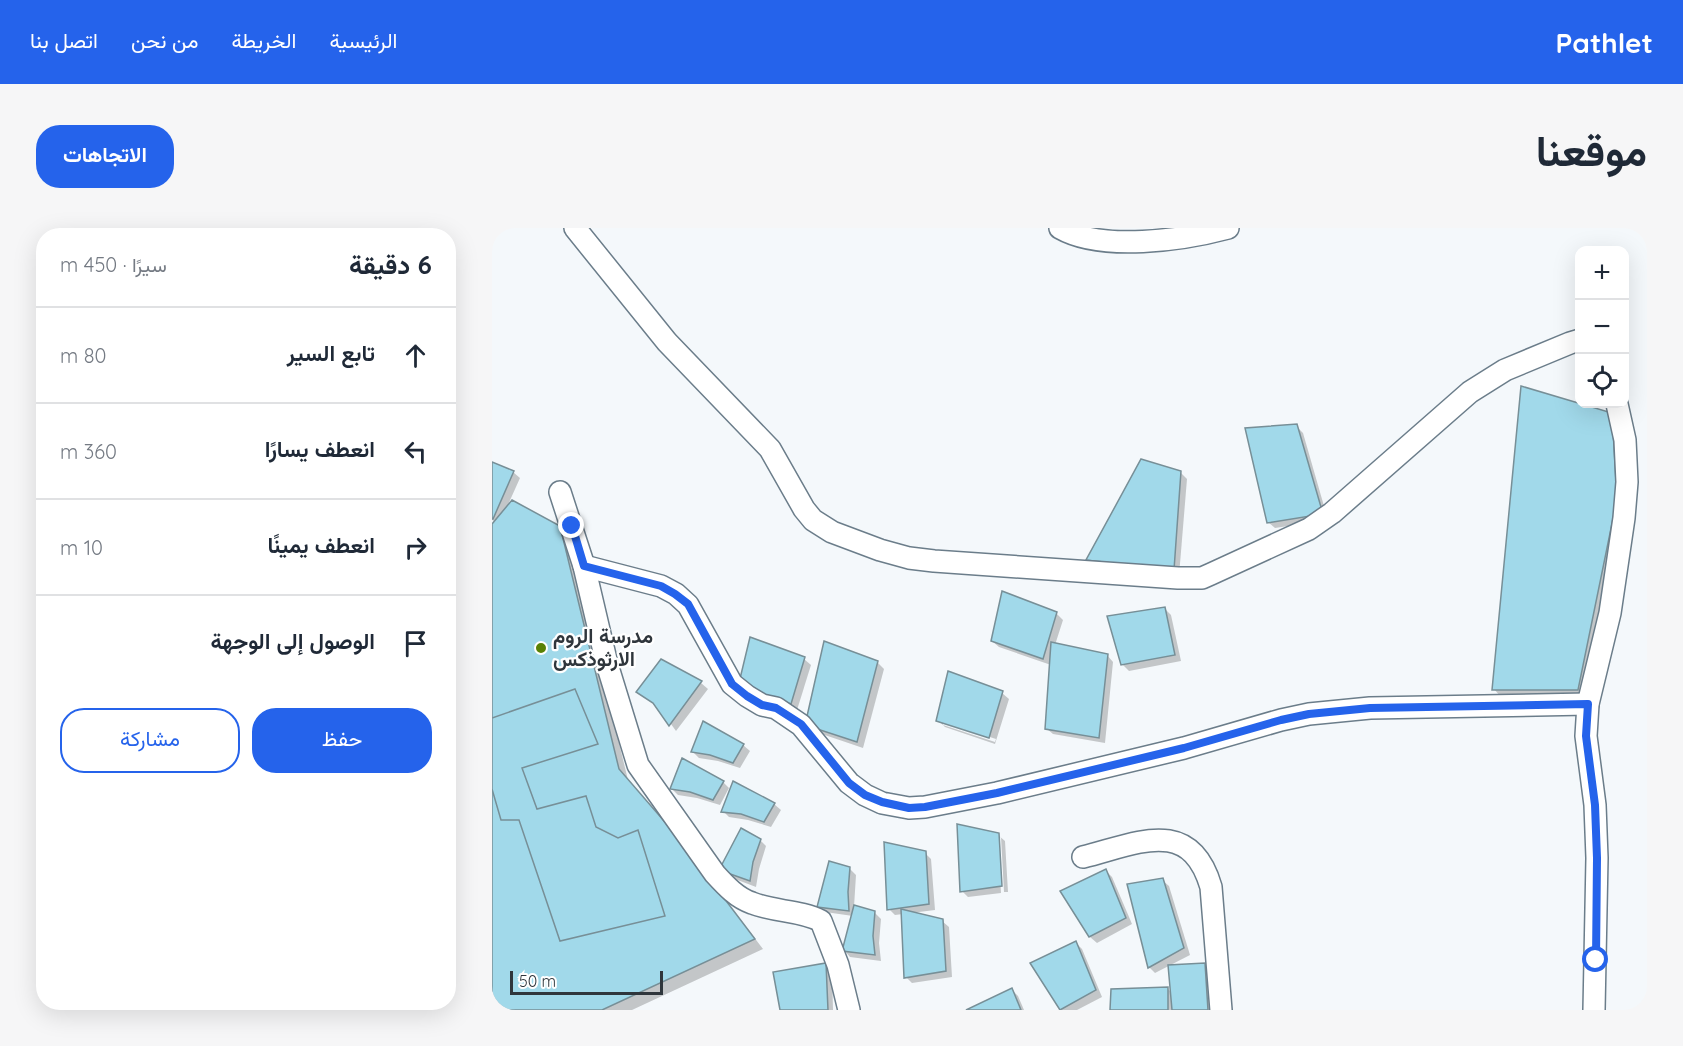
<!DOCTYPE html>
<html lang="ar">
<head>
<meta charset="utf-8">
<style>
  :root { --surface:#fff; --page:#f6f6f7; --text:#1f2937; --muted:#747a83; --line:#e0e1e3; --accent:#2563eb }
  body { margin:0; font-family:Quicksand,Vazirmatn,sans-serif; background:var(--page); color:var(--text); direction:rtl }
  .controls { position:absolute; right:18px; top:18px; display:grid; overflow:hidden; border-radius:12px; box-shadow:0 6px 24px #0002 }
  .controls button { width:54px; height:54px; display:grid; place-items:center; padding:0; border:0; border-bottom:2px solid var(--line); background:var(--surface); color:var(--text); font:30px sans-serif }
  .scale { position:absolute; left:18px; bottom:15px; width:153px; box-sizing:border-box; padding-left:6px; border:3px solid #2f363c; border-top:0; font-size:16px; line-height:21px; white-space:nowrap; color:#2f363c; -webkit-text-stroke:4px #fff; paint-order:stroke }
  .stop { position:absolute; width:18px; height:18px; margin:-14px; border:4px solid #2563eb; border-radius:50%; background:#fff }
  .stop.end { background:#2563eb; border-color:#fff; box-shadow:0 2px 6px #0008 }
  .list { margin:0; padding:0; list-style:none }
  h2 { display:flex; justify-content:space-between; align-items:center; height:78px; margin:0; padding:0 24px; font-size:26px }
  h2 small { font-size:20px; font-weight:400; color:var(--muted) }
  .list li { display:grid; grid-template-columns:39px 1fr auto; gap:18px; align-items:center; box-sizing:border-box; height:96px; padding:0 24px; border-top:2px solid var(--line) }
  .list b { display:block; font-size:22px; white-space:nowrap }
  .list em { font-size:20px; font-style:normal; color:var(--muted) }
  .actions { display:flex; gap:12px; padding:18px 24px }
  .actions a { flex:1; padding:14px 0; border:2px solid var(--accent); border-radius:24px; text-align:center; font-size:21px; color:var(--accent) }
  .actions .main { background:var(--accent); color:#fff }
  .icon { flex:none; width:33px; height:33px; fill:none; stroke:currentColor; stroke-width:2; stroke-linecap:round; stroke-linejoin:round }
  .map { position:relative; flex:none; width:1155px; height:782px; overflow:hidden; direction:ltr; border-radius:24px }
  header { display:flex; align-items:center; gap:36px; box-sizing:border-box; height:84px; padding:0 30px; background:var(--accent); color:#fff }
  header strong { font-size:28px }
  nav { display:flex; gap:33px; margin-inline-start:auto; font-size:21px }
  .intro { display:flex; align-items:center; justify-content:space-between; box-sizing:border-box; height:144px; padding:0 36px }
  h1 { margin:0; font-size:42px }
  .button { padding:15px 27px; border-radius:24px; background:var(--accent); color:#fff; font-size:21px; font-weight:700 }
  main { display:flex; gap:36px; padding:0 36px }
  aside { flex:1; background:var(--surface); border-radius:24px; box-shadow:0 6px 24px #0002 }
  .map>svg:first-child { display:block }
  .shadow { fill:#0003; fill-rule:evenodd }
  .building { fill:#a1d9ea; stroke:#778f97; stroke-width:1.5 }
  .lines { fill:none; stroke-linecap:round; stroke-linejoin:round }
  .street-casing { stroke:#6b7d8a; stroke-width:24 }
  .street { stroke:#fff; stroke-width:21 }
  .route { stroke:#2563eb; stroke-width:8 }
  .poi-dot { fill:#598105; stroke:#fff; stroke-width:2 }
  .labels { text-anchor:middle; stroke-width:4.5; stroke-linejoin:round; paint-order:stroke }
  .poi-label { font-size:20px; font-weight:bold; fill:#2f363c; stroke:#fff; text-anchor:start }
</style>
</head>
<body>
<header>
<strong>Pathlet</strong>
<nav><a>الرئيسية</a><a>الخريطة</a><a>من نحن</a><a>اتصل بنا</a></nav>
</header>
<div class="intro"><h1>موقعنا</h1><a class="button">الاتجاهات</a></div>
<main>
<div class="map">
<svg width="1155" height="782" viewBox="0 0 1155 782">
  <rect width="100%" height="100%" fill="#f4f8fb"/>
  <g class="shadow">
    <polygon points="1125,193 1130,278 1093,468 1008,468 1002,461"/>
    <polygon points="804,198 811,205 836,292 783,300 776,294"/>
    <polygon points="0,236 21,244 28,250 15,279 67,300 77,310 136,552 194,620 271,721 140,782 0,782 0,299 4,294 0,292"/>
    <polygon points="688,244 695,251 687,348 602,338 596,332"/>
    <polygon points="673,381 679,387 689,433 637,443 630,436"/>
    <polygon points="564,385 571,392 563,417 615,427 621,434 613,515 561,506 554,500 559,437 507,419 500,413"/>
    <polygon points="312,431 319,437 305,482 255,465"/>
    <polygon points="169,433 209,455 216,461 184,503 166,478 146,464"/>
    <polygon points="385,434 392,441 371,520 321,503"/>
    <path d="M510 465 517 471 503 516 453 499 446 492ZM451 494 504 511 503 514 451 497Z"/>
    <polygon points="251,517 258,523 248,540 226,533 207,530 200,523"/>
    <polygon points="231,554 237,560 228,577 205,570 186,567 180,561"/>
    <polygon points="282,576 289,582 279,599 256,592 237,589 231,583"/>
    <polygon points="506,607 513,613 516,664 512,664 509,609 506,609 509,665 476,669 470,663"/>
    <polygon points="268,612 274,618 267,641 264,659 235,648 229,642"/>
    <polygon points="433,625 439,631 443,682 419,685 450,693 457,699 460,749 420,755 414,749 411,686 403,687 397,681"/>
    <polygon points="357,640 364,647 362,679 383,685 389,691 387,715 389,733 358,729 352,722 361,688 333,684 326,678"/>
    <polygon points="614,643 620,649 640,696 605,715 598,709 570,663"/>
    <polygon points="670,652 677,658 698,727 663,745 657,739"/>
    <polygon points="584,715 590,721 610,769 585,782 570,782"/>
    <polygon points="712,736 719,743 721,782 620,782 675,760 680,765"/>
    <polygon points="334,737 340,743 341,782 289,782"/>
    <polygon points="520,762 526,768 532,782 476,782"/>
  </g>
  <g class="building">
    <polygon points="1029,158 1120,185 1125,271 1086,462 1000,462"/>
    <polygon points="805,196 831,286 775,295 753,200"/>
    <polygon points="649,231 689,243 682,342 594,332"/>
    <polygon points="0,234 22,243 1,291 0,291"/>
    <polygon points="20,272 68,298 127,541 185,608 263,711 110,782 0,782 0,296"/>
    <polygon points="510,363 565,384 551,431 499,413"/>
    <polygon points="673,379 683,427 629,437 615,388"/>
    <polygon points="258,409 313,429 299,476 246,459"/>
    <polygon points="332,413 386,433 365,514 313,497"/>
    <polygon points="559,414 616,426 607,510 553,501"/>
    <polygon points="169,431 210,453 177,498 161,475 144,464"/>
    <polygon points="456,443 511,463 497,510 444,493"/>
    <polygon points="83,461 106,516 30,540 45,581 94,568 104,599 126,610 146,602 173,688 68,713 27,592 9,592 0,561 0,490"/>
    <polygon points="211,493 252,516 241,535 218,527 199,524"/>
    <polygon points="190,530 232,553 221,572 198,564 178,561"/>
    <polygon points="241,553 283,575 272,594 249,586 229,584"/>
    <polygon points="465,596 507,605 510,658 468,664"/>
    <polygon points="249,600 269,611 261,634 258,653 227,642"/>
    <polygon points="392,614 434,623 437,676 395,682"/>
    <polygon points="337,633 358,639 356,664 357,683 325,679"/>
    <polygon points="614,641 634,690 597,709 568,663"/>
    <polygon points="671,650 692,720 656,740 635,656"/>
    <polygon points="362,677 383,683 381,708 383,727 350,723"/>
    <polygon points="409,681 451,691 454,743 412,750"/>
    <polygon points="584,713 604,762 568,782 538,735"/>
    <polygon points="334,735 336,782 288,782 281,744"/>
    <polygon points="713,735 716,782 680,782 676,737"/>
    <polygon points="676,759 676,782 618,782 619,761"/>
    <polygon points="520,760 529,782 474,782"/>
  </g>
  <g class="lines">
    <defs>
      <g id="street">
        <polyline points="83,0 175,114 278,221 312,281 321,292 340,304 388,322 417,330 442,333 686,350 710,350 719,346 817,301 840,285 978,164 1013,142 1078,115 1088,112"/>
        <path d="M568 0C610 24 691 12 736 0"/>
        <path d="M68 264 92 338 115 436 146 537 223 646C234 658 245 670 260 675 282 684 308 682 329 693L346 737 357 782"/>
        <polyline points="92,338 169,358 184,366 196,377 240,456 255,468 270,477 284,480 309,497 357,555 373,567 390,575 417,580 433,579 505,565 692,520 789,492 817,486 878,480 1096,476"/>
        <path d="M591 629C644 616 698 587 719 659L729 782"/>
        <polyline points="1102,782 1105,630 1103,577 1094,508 1096,476 1118,385 1132,290 1135,254 1133,212 1125,176"/>
      </g>
    </defs>
    <use href="#street" class="street-casing"/>
    <use href="#street" class="street"/>
  </g>
  <g class="lines">
    <polyline class="route" points="80,298 92,338 169,358 183,366 196,376 240,456 255,468 270,477 284,480 309,496 357,555 373,567 390,574 417,580 433,579 505,565 692,520 789,492 817,486 878,480 1096,476 1094,508 1103,577 1105,630 1104,732"/>
  </g>
  <circle class="poi-dot" cx="49" cy="420" r="6"/>
  <g class="labels">
    <g class="poi-label">
      <text x="61" y="415">مدرسة الروم<tspan x="61" dy="23">الارثوذكس</tspan></text>
    </g>
  </g>
</svg>
<div class="controls">
<button>+</button>
<button>−</button>
<button><svg class="icon" aria-label="locate" viewBox="0 0 24 24"><circle cx="12" cy="12" r="6"/><path d="M12 2v4M12 18v4M2 12h4M18 12h4"/></svg></button>
</div>
<div class="scale">50 m</div>
<div class="stop" style="left:1104px;top:732px"></div>
<div class="stop end" style="left:80px;top:298px"></div>
</div>
<aside>
<h2>6 دقيقة<small>سيرًا · 450 m</small></h2>
<ul class="list">
<li><svg class="icon" aria-label="ahead" viewBox="0 0 24 24"><path d="M12 20V5M6 11l6-6 6 6"/></svg><div><b>تابع السير</b></div><em>80 m</em></li>
<li><svg class="icon" aria-label="left" viewBox="0 0 24 24"><path d="M17 20v-9H6M10 6l-5 5 5 5"/></svg><div><b>انعطف يسارًا</b></div><em>360 m</em></li>
<li><svg class="icon" aria-label="right" viewBox="0 0 24 24"><path d="M7 20v-9h11M14 6l5 5-5 5"/></svg><div><b>انعطف يمينًا</b></div><em>10 m</em></li>
<li><svg class="icon" aria-label="arrive" viewBox="0 0 24 24"><path d="M6 21V4h12l-3 4 3 4H6"/></svg><div><b>الوصول إلى الوجهة</b></div></li>
</ul>
<div class="actions"><a class="main">حفظ</a><a>مشاركة</a></div>
</aside>
</main>
</body>
</html>
